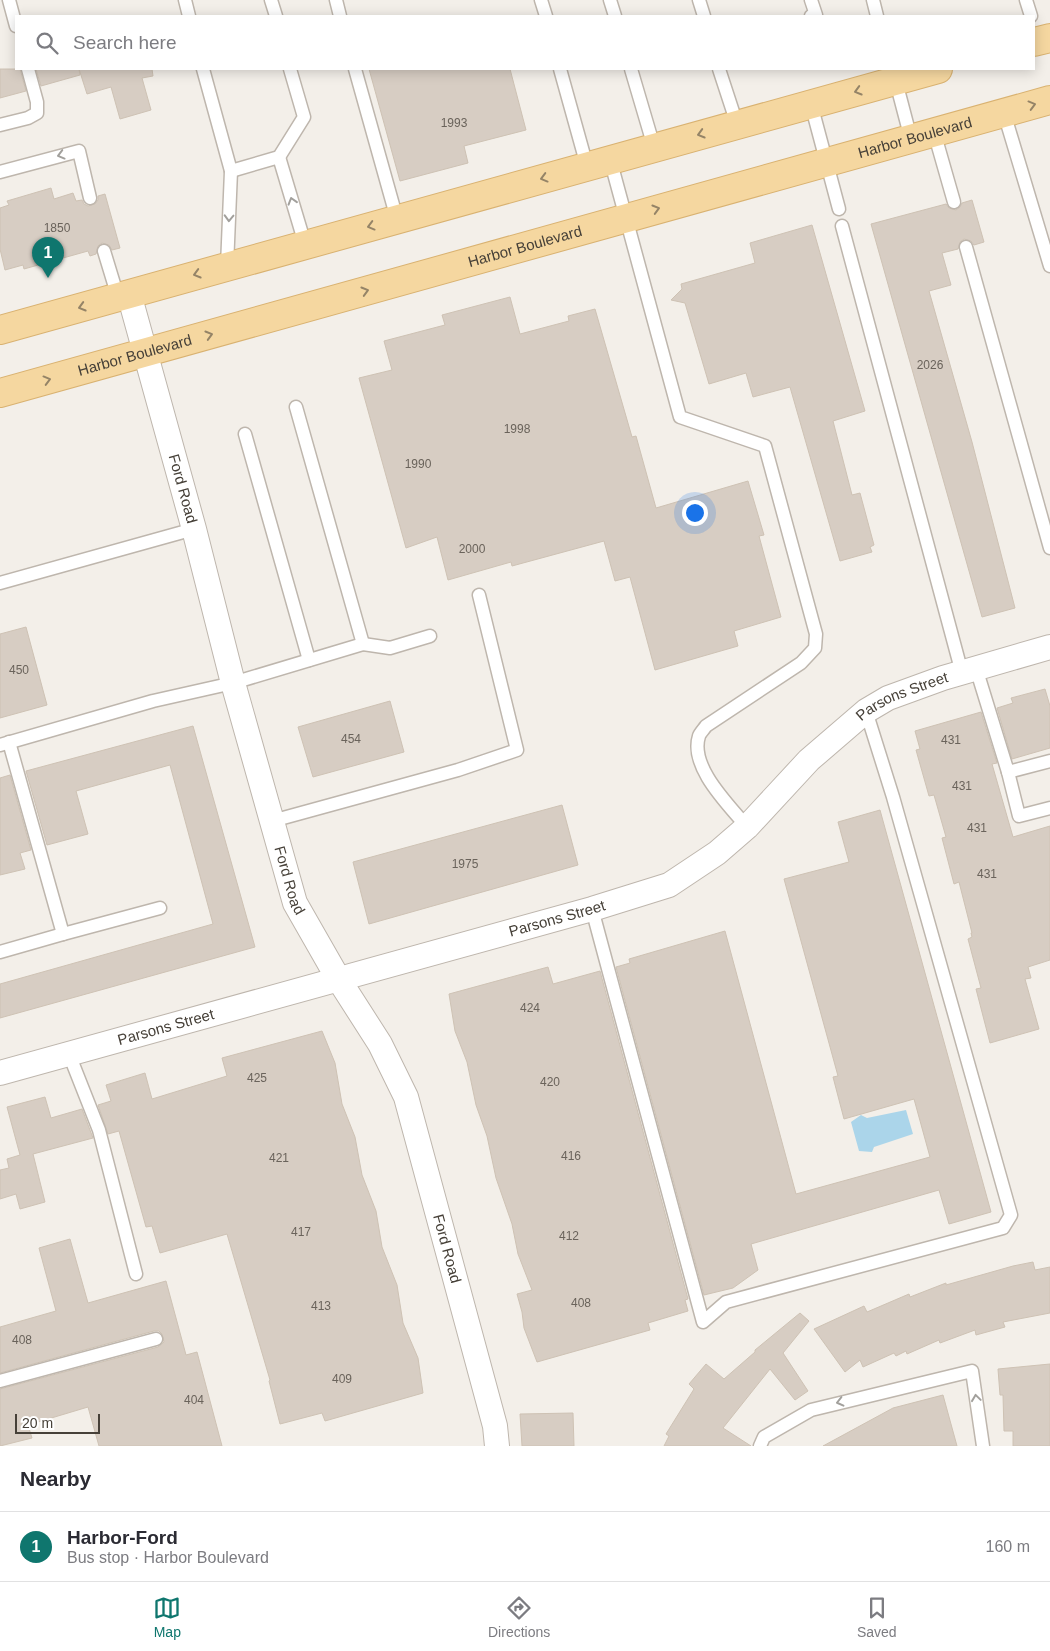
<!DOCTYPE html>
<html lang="en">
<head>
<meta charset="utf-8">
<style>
  :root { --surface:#fff; --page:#f2f2f3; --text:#2b2b33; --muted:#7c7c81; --line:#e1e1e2; --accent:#0f766e }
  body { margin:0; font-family:Helvetica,sans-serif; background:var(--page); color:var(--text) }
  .scale { position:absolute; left:15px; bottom:12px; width:85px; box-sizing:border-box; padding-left:5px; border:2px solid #464038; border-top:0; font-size:14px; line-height:18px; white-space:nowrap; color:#464038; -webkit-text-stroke:4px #fff; paint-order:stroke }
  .you { position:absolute; left:694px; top:512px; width:18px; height:18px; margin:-12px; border:4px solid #fff; border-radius:50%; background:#1a73e8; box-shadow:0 0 0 8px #1a73e833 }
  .badge { display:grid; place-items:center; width:32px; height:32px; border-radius:50%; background:var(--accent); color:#fff; font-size:16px; font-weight:700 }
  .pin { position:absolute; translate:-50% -41px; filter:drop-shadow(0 1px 2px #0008) }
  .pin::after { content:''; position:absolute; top:26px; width:18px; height:15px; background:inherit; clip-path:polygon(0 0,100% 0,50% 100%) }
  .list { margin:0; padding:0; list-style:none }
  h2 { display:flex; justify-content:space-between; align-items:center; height:65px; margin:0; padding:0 20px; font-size:21px }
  h2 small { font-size:16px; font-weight:400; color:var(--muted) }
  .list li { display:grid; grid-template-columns:32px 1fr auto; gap:15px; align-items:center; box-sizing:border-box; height:70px; padding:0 20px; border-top:1px solid var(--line) }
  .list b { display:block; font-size:19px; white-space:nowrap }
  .list p { margin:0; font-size:16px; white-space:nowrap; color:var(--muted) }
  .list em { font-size:16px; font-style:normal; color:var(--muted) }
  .icon { flex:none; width:28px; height:28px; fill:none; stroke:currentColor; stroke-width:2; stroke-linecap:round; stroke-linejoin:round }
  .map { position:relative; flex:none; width:1050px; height:1446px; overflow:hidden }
  .search { position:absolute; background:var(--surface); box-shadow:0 2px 12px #0003; left:15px; right:15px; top:15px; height:55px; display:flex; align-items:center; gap:12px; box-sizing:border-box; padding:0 18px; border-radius:0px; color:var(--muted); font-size:19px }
  .sheet { height:135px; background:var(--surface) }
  nav { display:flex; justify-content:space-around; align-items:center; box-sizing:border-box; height:70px; border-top:1px solid var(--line); background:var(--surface); font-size:14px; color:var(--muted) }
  nav a { display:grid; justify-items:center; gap:2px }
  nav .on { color:var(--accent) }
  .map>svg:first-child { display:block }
  .water { fill:#abd5ea }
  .building { fill:#d7cdc3; stroke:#cec2b4 }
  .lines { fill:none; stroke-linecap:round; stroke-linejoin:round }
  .service-casing { stroke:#beb6ad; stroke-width:15 }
  .minor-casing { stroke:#beb6ad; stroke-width:26 }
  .primary-casing { stroke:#d9b271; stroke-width:30 }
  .service { stroke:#fff; stroke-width:12 }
  .minor { stroke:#fff; stroke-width:24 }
  .primary { stroke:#f5d7a0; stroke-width:28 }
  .oneway { stroke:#958467 }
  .oneway2 { stroke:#a2a09c }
  .labels { text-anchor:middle; stroke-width:5; stroke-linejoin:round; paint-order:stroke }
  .number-label { font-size:12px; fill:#6a635b }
  .street-label { font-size:15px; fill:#464038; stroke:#fff }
</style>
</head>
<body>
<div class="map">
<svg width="1050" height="1446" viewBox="0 0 1050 1446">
  <rect width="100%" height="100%" fill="#f3efe9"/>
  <polygon class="water" points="906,1110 913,1134 874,1147 872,1152 859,1151 851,1122 861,1115 867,1118"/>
  <g class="building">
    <polygon points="0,69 20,69 26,91 0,98"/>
    <polygon points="36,69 79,69 80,75 41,86"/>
    <polygon points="79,69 152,69 153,76 142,78 151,110 120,119 111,87 87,94"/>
    <polygon points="369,69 510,69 526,130 464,146 468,163 400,181"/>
    <polygon points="51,188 54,199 73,193 76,201 82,200 84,204 88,206 95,204 98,200 98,196 105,194 120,248 112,250 109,245 102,243 98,246 96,254 90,256 88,251 24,269 23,265 5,270 0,249 0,208 9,205 7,201"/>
    <polygon points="972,200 984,242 974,245 971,241 964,239 960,242 958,249 942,253 951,285 929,291 972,442 1015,608 982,617 871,224 946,204 949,208 956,210 960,207 962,203"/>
    <polygon points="812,225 865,411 833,421 852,495 860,493 874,545 870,547 872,552 840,561 790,387 753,397 746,373 709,384 685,303 671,300 682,289 681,284 755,263 750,243"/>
    <polygon points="510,297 520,334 569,321 568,316 595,309 632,437 636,436 656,508 748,481 764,535 759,536 781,617 734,631 738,646 655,670 630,577 615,581 604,541 512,566 511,562 448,580 437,537 406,548 359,378 392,370 384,341 445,325 442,315"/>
    <polygon points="26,627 47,705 0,718 0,634"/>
    <polygon points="1045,689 1050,706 1050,748 1012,759 997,708 1013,703 1011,698"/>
    <polygon points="390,701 404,752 313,777 298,727"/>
    <polygon points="981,712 997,763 992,764 1013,837 1050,826 1050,960 1028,967 1031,978 1025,979 1039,1029 990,1043 976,989 981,988 968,939 972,937 971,933 972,933 959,882 954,884 942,838 946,837 934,795 929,796 916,750 920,749 915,731"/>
    <polygon points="193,726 255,947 0,1018 0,984 213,924 170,765 76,791 88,834 47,845 26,771"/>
    <polygon points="10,775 31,850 20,853 25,869 0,875 0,778"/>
    <polygon points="562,805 578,865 369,924 353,862"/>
    <polygon points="880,810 991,1212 949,1224 939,1190 751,1244 758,1270 733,1288 704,1295 616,967 630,963 629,959 725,931 796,1194 930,1157 914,1099 844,1119 833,1077 838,1076 784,879 849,862 838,822"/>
    <polygon points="548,967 553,984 600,971 688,1299 685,1300 688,1311 648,1323 650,1330 537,1362 524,1328 522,1312 517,1294 532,1290 518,1254 512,1224 496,1178 487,1136 476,1105 467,1062 455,1031 449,994"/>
    <polygon points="322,1031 335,1063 342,1104 355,1137 362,1175 376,1211 382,1247 397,1285 403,1323 418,1358 423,1393 325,1421 322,1413 280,1424 269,1381 270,1380 227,1234 160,1253 152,1226 146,1227 119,1131 108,1134 98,1105 111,1101 106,1085 145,1073 152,1099 227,1076 222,1058"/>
    <polygon points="45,1097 51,1118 82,1109 93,1138 33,1154 45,1202 20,1209 16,1194 0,1199 0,1170 9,1168 7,1159 20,1155 7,1107"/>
    <polygon points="70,1239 88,1303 166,1281 186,1355 197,1352 222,1446 99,1446 88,1407 28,1425 32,1438 0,1446 0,1389 158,1347 164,1342 162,1334 159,1331 154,1331 0,1373 0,1327 56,1311 39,1248"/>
    <polygon points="1033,1262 1035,1270 1050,1267 1050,1313 1003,1322 1005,1327 976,1335 975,1330 940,1343 939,1340 907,1354 906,1351 896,1356 894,1353 863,1367 860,1360 845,1372 814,1329 864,1306 867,1312 909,1294 910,1297 946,1283 946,1285 1013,1266"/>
    <polygon points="800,1313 809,1321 783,1353 808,1391 795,1400 770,1369 723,1428 751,1446 664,1446 669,1436 666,1434 694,1389 689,1384 706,1364 724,1379 755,1352 755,1350"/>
    <polygon points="1050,1364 1050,1446 1013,1446 1013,1431 1004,1431 1003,1395 1000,1395 998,1369"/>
    <polygon points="943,1395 957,1446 823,1446 893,1408"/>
    <polygon points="573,1413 574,1446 522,1446 520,1414"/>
  </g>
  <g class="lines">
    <defs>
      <g id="service">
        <polyline points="9,0 16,26"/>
        <polyline points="185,0 189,16"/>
        <polyline points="271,0 276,16"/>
        <polyline points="336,0 340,16"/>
        <polyline points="541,0 546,16"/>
        <polyline points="610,0 615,16"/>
        <polyline points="699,0 704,16"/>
        <polyline points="811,0 816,15 811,16"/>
        <polyline points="873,0 877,16"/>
        <polyline points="1026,0 1031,16"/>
        <polyline points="203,69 231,171 279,157 304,117 290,69"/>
        <polyline points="355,69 397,219"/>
        <polyline points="560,69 587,166"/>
        <polyline points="631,69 654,147"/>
        <polyline points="719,69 737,124"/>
        <polyline points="895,78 911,139"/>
        <polyline points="811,104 839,209"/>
        <polyline points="1004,113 1050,266"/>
        <polyline points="0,125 28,118 37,113 37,102 28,69"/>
        <polyline points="934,132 954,202"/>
        <polyline points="279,157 305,244"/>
        <path d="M610 159 680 417 765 446 816 634 815 648 801 663 706 726C704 729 700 733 699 736 689 767 729 805 747 827"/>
        <polyline points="0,172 79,151 90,198"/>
        <polyline points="842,226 962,673"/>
        <polyline points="966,247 1050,548"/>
        <polyline points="104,251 118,297"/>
        <polyline points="227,266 231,171"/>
        <polyline points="245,434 309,660"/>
        <polyline points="0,583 194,529"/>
        <polyline points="363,644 390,648 430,636"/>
        <polyline points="976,668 1008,772 1050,761"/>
        <polyline points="9,742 63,934 160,908"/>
        <polyline points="0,745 153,701 233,683 363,644 296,407"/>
        <polyline points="1008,772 1019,816 1050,808"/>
        <polyline points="272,821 458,770 517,750 479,595"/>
        <polyline points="592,909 703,1322 726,1302 1003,1228 1011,1215 893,797 866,711"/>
        <polyline points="0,952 63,934"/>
        <polyline points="69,1054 99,1130 136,1274"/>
        <polyline points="0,1381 156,1339"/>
        <polyline points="760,1446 764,1437 811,1410 972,1371 983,1446"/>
      </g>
      <g id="minor">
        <path id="s1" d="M129 294 194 529 233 683 295 903 339 980 380 1044 406 1097 495 1426 497 1446"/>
        <path id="s2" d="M0 1073 592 909 669 885 717 853 747 827 809 760 866 711 888 698 943 678 1050 647"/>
      </g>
      <g id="primary">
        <polyline points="1034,42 1050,38"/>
        <polyline points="0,330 938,69"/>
        <path id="s3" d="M0 393 1050 100"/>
      </g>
    </defs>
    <use href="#service" class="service-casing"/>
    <use href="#minor" class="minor-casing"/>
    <use href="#primary" class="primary-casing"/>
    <use href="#service" class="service"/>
    <use href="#minor" class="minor"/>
    <use href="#primary" class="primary"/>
  </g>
  <defs><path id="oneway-chevron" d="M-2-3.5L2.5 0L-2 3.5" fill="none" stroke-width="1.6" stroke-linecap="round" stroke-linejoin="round" transform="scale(1.25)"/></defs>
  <g class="oneway">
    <use href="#oneway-chevron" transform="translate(858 91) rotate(164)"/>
    <use href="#oneway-chevron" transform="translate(1032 105) rotate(-15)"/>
    <use href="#oneway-chevron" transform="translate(701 134) rotate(164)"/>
    <use href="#oneway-chevron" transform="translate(544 178) rotate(165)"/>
    <use href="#oneway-chevron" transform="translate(656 209) rotate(-16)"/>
    <use href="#oneway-chevron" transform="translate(371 226) rotate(165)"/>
    <use href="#oneway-chevron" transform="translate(197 274) rotate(164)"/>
    <use href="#oneway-chevron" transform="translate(365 291) rotate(-16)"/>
    <use href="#oneway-chevron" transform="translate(82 307) rotate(164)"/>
    <use href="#oneway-chevron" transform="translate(209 335) rotate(-16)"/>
    <use href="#oneway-chevron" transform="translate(47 380) rotate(-15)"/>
  </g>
  <g class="oneway2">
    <use href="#oneway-chevron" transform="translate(61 155) rotate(165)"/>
    <use href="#oneway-chevron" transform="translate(292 201) rotate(-107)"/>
    <use href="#oneway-chevron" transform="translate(229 218) rotate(92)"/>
    <use href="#oneway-chevron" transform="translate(976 1398) rotate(-98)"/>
    <use href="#oneway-chevron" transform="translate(840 1402) rotate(166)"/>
  </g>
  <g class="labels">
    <g class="number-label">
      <text x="454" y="127">1993</text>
      <text x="57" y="232">1850</text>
      <text x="930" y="369">2026</text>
      <text x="517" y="433">1998</text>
      <text x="418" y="468">1990</text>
      <text x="472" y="553">2000</text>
      <text x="19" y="674">450</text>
      <text x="351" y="743">454</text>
      <text x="951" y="744">431</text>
      <text x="962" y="790">431</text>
      <text x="977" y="832">431</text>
      <text x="465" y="868">1975</text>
      <text x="987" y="878">431</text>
      <text x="530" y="1012">424</text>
      <text x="257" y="1082">425</text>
      <text x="550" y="1086">420</text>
      <text x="571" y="1160">416</text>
      <text x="279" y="1162">421</text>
      <text x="301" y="1236">417</text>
      <text x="569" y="1240">412</text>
      <text x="581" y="1307">408</text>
      <text x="321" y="1310">413</text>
      <text x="22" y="1344">408</text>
      <text x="342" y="1383">409</text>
      <text x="194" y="1404">404</text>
    </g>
    <g class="street-label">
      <text dy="5" stroke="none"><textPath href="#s3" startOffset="950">Harbor Boulevard</textPath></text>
      <text dy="5" stroke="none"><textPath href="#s3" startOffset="545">Harbor Boulevard</textPath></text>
      <text dy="5" stroke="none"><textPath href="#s3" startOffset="140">Harbor Boulevard</textPath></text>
      <text dy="5" stroke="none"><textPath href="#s1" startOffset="202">Ford Road</textPath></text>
      <text dy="5" stroke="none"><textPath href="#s2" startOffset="998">Parsons Street</textPath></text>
      <text dy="5" stroke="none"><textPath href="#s1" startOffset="608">Ford Road</textPath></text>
      <text dy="5" stroke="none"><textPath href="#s2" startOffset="578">Parsons Street</textPath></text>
      <text dy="5" stroke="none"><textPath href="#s2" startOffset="172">Parsons Street</textPath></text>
      <text dy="5" stroke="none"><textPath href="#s1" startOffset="1012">Ford Road</textPath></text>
    </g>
  </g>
</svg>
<div class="scale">20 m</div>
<div class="you"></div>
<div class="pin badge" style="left:48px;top:278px">1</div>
<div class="search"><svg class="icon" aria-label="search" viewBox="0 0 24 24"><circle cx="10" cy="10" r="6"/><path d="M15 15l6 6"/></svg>Search here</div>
</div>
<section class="sheet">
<h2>Nearby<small></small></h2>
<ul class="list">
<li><span class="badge">1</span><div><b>Harbor-Ford</b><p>Bus stop · Harbor Boulevard</p></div><em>160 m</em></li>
</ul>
</section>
<nav>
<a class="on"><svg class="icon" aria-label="map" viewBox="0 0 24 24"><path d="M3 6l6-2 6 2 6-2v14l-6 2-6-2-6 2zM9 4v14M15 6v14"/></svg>Map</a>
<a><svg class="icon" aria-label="directions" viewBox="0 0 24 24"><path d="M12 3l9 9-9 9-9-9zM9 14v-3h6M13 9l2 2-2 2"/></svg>Directions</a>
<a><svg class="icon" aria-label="saved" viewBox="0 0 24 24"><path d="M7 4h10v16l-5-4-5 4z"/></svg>Saved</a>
</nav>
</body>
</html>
